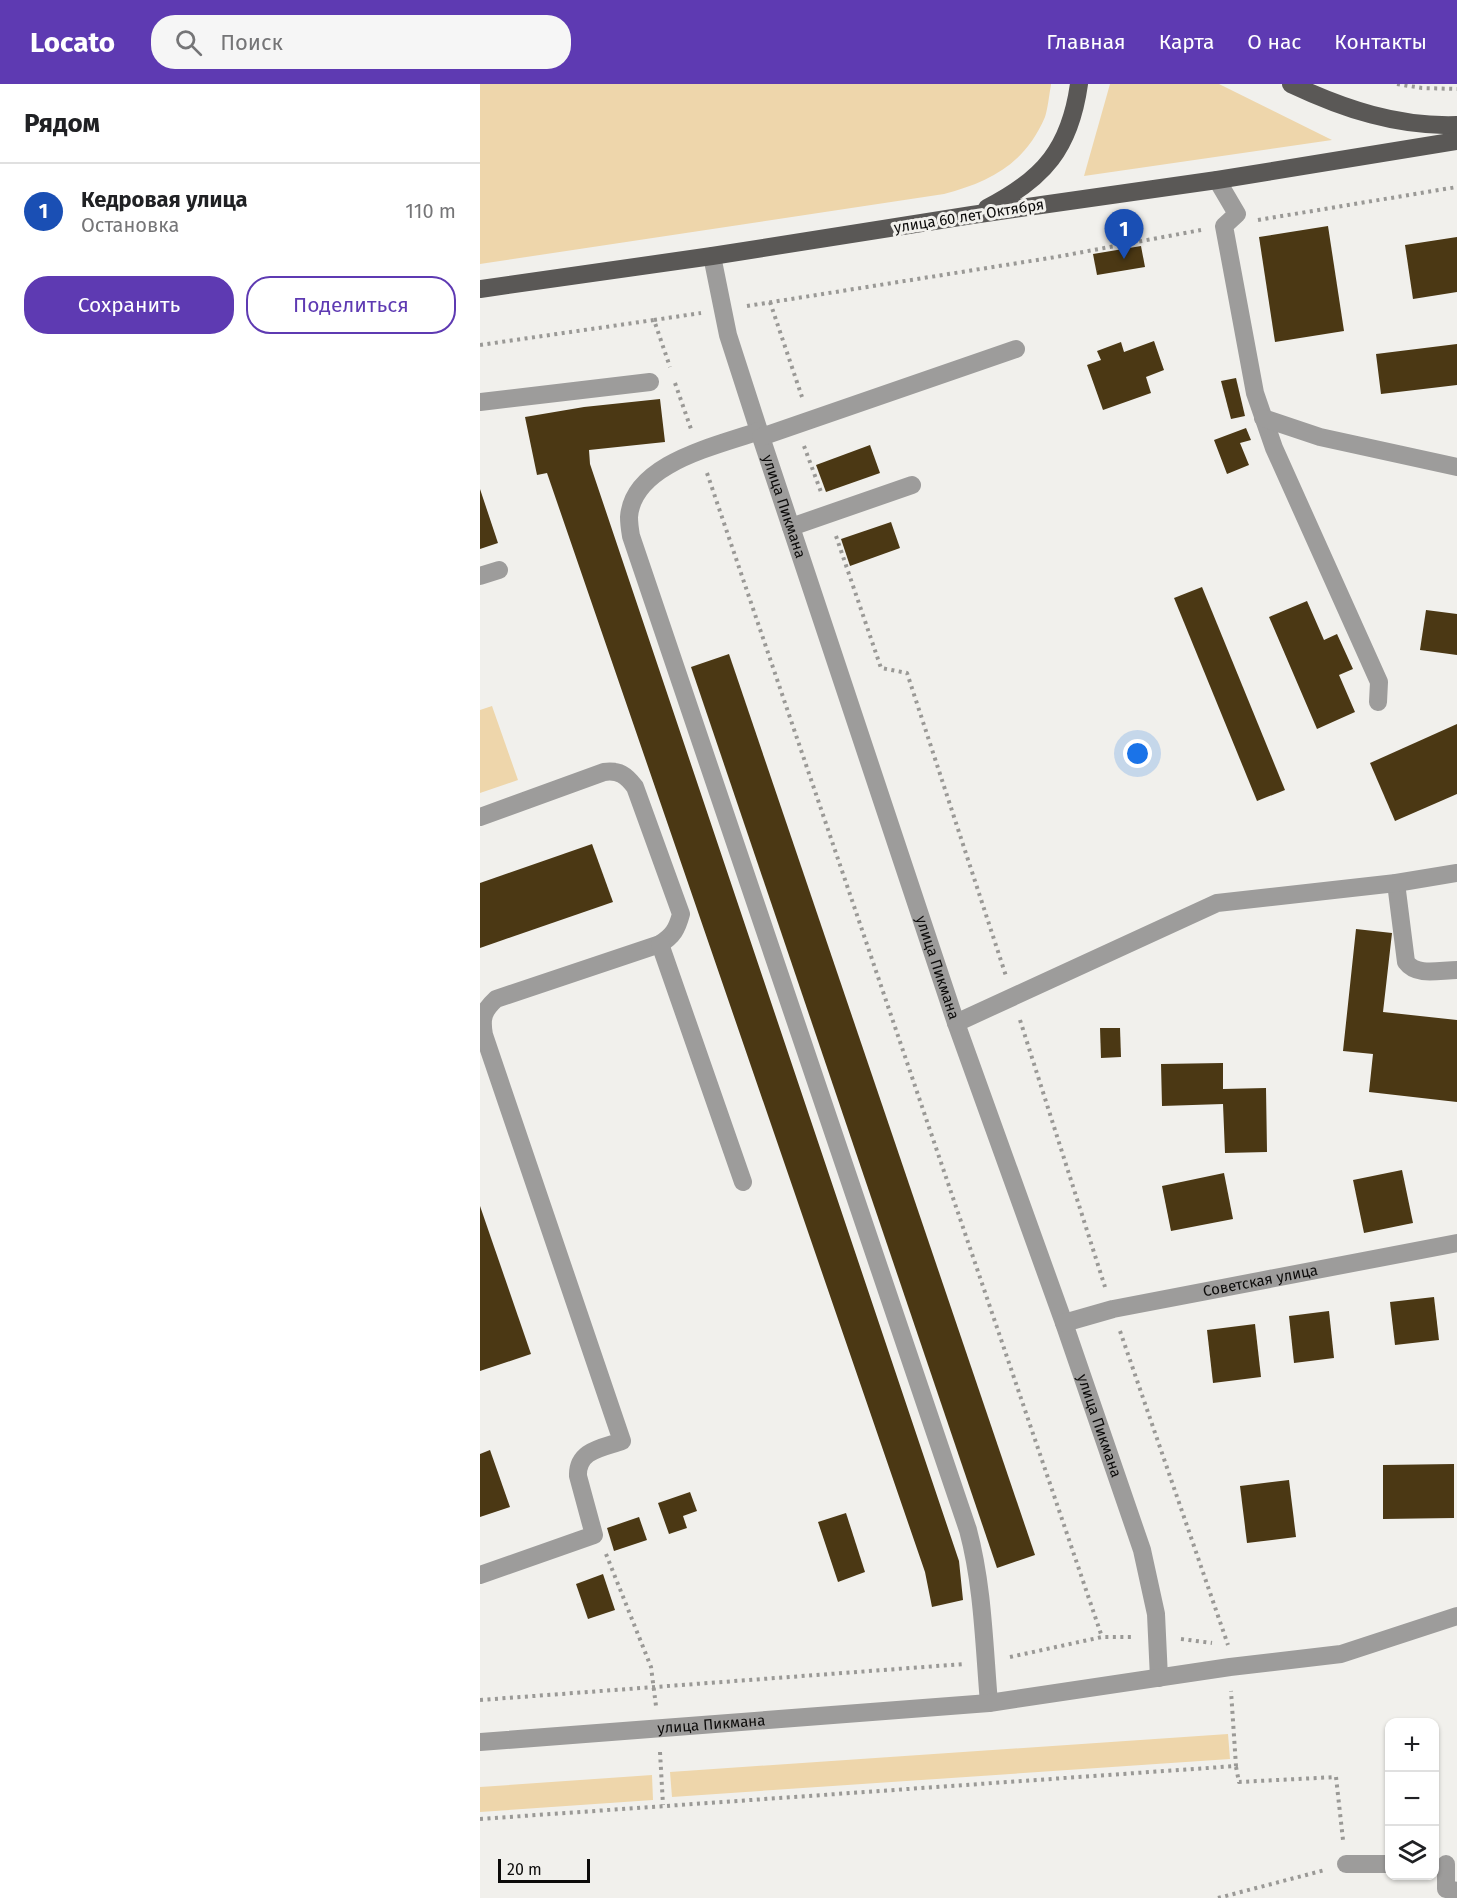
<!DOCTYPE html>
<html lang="ru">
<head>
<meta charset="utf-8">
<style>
  :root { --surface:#fff; --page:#f6f6f6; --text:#202124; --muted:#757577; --line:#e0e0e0; --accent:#5e3ab2 }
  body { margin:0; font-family:"Fira Sans",sans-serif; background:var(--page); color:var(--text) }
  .controls { position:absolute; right:18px; bottom:18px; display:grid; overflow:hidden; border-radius:12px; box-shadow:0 2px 4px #0004 }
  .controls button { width:54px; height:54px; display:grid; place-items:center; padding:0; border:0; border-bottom:2px solid var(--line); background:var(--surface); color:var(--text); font:30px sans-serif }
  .scale { position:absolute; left:18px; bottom:15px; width:92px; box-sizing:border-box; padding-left:6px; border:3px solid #0c0b0a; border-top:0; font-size:16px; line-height:21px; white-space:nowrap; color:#0c0b0a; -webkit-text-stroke:4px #f1f0ec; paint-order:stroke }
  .you { position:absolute; left:658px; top:670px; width:21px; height:21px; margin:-15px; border:4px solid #fff; border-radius:50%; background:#1a73e8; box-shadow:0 0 0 9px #1a73e833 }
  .badge { display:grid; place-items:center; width:39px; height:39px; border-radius:50%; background:var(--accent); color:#fff; font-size:20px; font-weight:700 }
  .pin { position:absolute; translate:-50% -50px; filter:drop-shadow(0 2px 3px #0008) }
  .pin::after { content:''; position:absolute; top:32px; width:21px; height:18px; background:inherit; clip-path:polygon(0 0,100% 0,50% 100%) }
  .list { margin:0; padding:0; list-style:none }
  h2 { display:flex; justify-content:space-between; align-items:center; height:78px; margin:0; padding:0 24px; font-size:26px }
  h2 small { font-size:20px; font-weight:400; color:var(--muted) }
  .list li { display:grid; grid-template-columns:39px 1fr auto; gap:18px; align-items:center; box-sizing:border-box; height:96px; padding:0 24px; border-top:2px solid var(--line) }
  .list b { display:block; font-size:22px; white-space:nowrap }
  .list p { margin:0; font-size:20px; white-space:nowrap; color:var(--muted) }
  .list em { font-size:20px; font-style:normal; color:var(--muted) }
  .actions { display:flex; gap:12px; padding:18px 24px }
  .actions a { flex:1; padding:14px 0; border:2px solid var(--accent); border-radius:24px; text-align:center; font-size:21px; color:var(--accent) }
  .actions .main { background:var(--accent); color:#fff }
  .icon { flex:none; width:33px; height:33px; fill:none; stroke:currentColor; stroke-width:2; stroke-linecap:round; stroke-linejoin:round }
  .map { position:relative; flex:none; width:977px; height:1814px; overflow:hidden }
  header { display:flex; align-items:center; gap:36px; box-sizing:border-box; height:84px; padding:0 30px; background:var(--accent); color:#fff }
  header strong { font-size:28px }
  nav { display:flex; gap:33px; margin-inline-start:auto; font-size:21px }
  .search { width:420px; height:54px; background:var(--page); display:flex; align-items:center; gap:15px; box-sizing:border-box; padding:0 21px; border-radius:24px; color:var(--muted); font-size:22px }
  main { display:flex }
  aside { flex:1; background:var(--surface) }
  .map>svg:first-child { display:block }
  .green { fill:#eed6ab }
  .building { fill:#4b3814 }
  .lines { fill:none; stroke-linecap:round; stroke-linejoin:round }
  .path { stroke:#9a9996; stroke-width:4; stroke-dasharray:3 4.5; stroke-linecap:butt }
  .minor { stroke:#9d9c9b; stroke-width:18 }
  .major { stroke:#5a5856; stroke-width:18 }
  .labels { text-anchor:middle; stroke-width:6; stroke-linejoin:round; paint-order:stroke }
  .street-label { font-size:15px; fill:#0c0b0a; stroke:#f1f0ec }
</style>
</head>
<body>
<header>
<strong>Locato</strong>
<div class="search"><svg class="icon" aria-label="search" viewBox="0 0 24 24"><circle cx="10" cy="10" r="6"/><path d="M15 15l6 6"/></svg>Поиск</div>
<nav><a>Главная</a><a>Карта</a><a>О нас</a><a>Контакты</a></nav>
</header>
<main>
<aside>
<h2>Рядом<small></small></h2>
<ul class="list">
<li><span class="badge" style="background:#1a4fb4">1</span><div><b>Кедровая улица</b><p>Остановка</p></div><em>110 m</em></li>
</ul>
<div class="actions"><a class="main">Сохранить</a><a>Поделиться</a></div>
</aside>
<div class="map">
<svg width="977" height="1814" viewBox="0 0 977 1814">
  <rect width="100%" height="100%" fill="#f1f0ec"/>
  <g class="green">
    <path d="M0 0H571V1C569 11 568 24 565 33 545 80 510 98 464 110L0 180Z"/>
    <polygon points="630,0 739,0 852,56 604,92"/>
    <polygon points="12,622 38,696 0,709 0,626"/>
    <polygon points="748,1650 750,1675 192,1713 190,1688"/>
    <polygon points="172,1691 173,1716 0,1728 0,1703"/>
  </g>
  <g class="building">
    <polygon points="848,142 864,247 795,258 779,153"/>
    <polygon points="977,153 977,208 933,215 925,161"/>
    <polygon points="661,162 665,183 617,191 613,170"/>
    <polygon points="674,257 684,286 666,293 671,309 623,326 607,281 621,276 617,267 641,258 644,268"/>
    <polygon points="977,260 977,301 901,310 896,270"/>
    <polygon points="756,294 765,332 751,335 741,297"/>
    <polygon points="180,315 185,358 109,366 110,380 479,1477 483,1516 452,1523 445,1488 67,389 57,391 45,333 104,323"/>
    <polygon points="766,344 771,356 760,359 769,381 747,390 734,356"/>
    <polygon points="390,361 400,389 346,408 336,381"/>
    <polygon points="0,405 18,459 0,465"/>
    <polygon points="411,438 420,464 370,482 361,455"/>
    <polygon points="722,503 805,706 777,717 694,514"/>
    <polygon points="827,517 844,556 857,550 873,585 859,591 875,628 837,645 789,533"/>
    <polygon points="946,526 977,530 977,571 940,566"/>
    <polygon points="249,570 555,1471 517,1484 211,583"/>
    <polygon points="977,640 977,710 915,737 890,679"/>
    <polygon points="112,760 133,818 0,864 0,799"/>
    <polygon points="876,845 912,849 903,928 977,936 977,1018 889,1008 893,970 863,967"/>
    <polygon points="620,944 640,944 641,973 621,974"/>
    <polygon points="743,979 743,1005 786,1004 787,1068 745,1069 743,1020 682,1022 681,980"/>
    <polygon points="922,1086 933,1139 884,1149 873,1096"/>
    <polygon points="744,1089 753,1135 691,1147 682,1102"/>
    <polygon points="0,1122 51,1270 0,1287"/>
    <polygon points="954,1213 959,1256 915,1261 910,1218"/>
    <polygon points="849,1227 854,1274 814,1279 809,1232"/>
    <polygon points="775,1240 781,1293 733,1299 727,1246"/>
    <polygon points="10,1366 30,1423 0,1433 0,1370"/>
    <polygon points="974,1380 974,1434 903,1435 903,1381"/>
    <polygon points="809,1396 816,1453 767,1459 760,1402"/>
    <polygon points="210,1408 217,1427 203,1432 207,1444 189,1450 178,1419"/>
    <polygon points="366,1429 385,1488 358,1498 338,1438"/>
    <polygon points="159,1433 167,1456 134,1467 127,1444"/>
    <polygon points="123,1490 135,1526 108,1535 96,1500"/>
  </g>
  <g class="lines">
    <g class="path">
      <polyline points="917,0 942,4 977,5"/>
      <polyline points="778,136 977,103"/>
      <polyline points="290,218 322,313"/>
      <polyline points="267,222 576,173 721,146"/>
      <polyline points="174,236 221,229"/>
      <polyline points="0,261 174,236 190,283"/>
      <polyline points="195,299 211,345"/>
      <polyline points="324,362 341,408"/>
      <polyline points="227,389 622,1553"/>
      <polyline points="356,452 401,584 427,589 526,892"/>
      <polyline points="540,936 625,1203"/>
      <polyline points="640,1247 748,1561"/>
      <polyline points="126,1470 171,1583 176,1622"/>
      <polyline points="701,1555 732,1559"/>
      <polyline points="530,1573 622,1553 655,1553"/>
      <polyline points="0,1616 484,1580"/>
      <polyline points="180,1668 183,1721"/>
      <polyline points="756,1683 759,1698 856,1693 863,1756"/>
      <polyline points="0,1735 756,1682 751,1607"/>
      <polyline points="738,1814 845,1786"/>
    </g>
    <g class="minor">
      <polyline points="737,96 757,130 744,142 775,309 794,364 899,598 898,618"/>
      <path id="s1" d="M232 172 248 251 279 347 476 939 584 1239 662 1466 676 1530 679 1594"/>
      <polyline points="0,318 170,298"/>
      <polyline points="783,334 840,353 977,383"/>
      <path d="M279 347C237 362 153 379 149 433 149 439 150 446 151 452L488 1446C503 1502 504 1561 509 1619"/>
      <polyline points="281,353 536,265"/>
      <polyline points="311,443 432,401"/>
      <polyline points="0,492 19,486"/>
      <path d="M0 733 124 688C139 686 146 691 155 703L201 830C197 845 193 852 180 860L16 915C3 927 1 934 4 951L142 1357C122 1364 97 1366 98 1392L114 1451 0 1491"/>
      <path d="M916 799 926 878C937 893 960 886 977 886"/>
      <polyline points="180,860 263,1098"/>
      <polyline points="476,939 737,819 916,799 977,789"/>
      <path id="s2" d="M584 1239 633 1225 977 1159"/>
      <path id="s3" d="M0 1658 509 1619 750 1583 861 1570 977 1532"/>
      <polyline points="866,1780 910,1780"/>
      <polyline points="966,1780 966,1805 977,1807"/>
    </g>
    <g class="major">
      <path d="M811 0C864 25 918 43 977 41"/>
      <path d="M507 124C564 95 590 64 599 0"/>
      <polyline points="0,205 232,172 492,131 737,96 977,57"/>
    </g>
  </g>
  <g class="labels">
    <g class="street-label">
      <text transform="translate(489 132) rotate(-9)" y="5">улица 60 лет Октября</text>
      <text dy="5" stroke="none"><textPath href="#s1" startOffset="261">улица Пикмана</textPath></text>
      <text dy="5" stroke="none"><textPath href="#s1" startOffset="747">улица Пикмана</textPath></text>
      <text dy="5" stroke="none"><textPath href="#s2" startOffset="201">Советская улица</textPath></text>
      <text dy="5" stroke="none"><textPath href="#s1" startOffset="1233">улица Пикмана</textPath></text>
      <text dy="5" stroke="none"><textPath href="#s3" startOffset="232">улица Пикмана</textPath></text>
    </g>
  </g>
</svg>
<div class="controls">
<button>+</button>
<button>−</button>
<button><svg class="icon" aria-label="layers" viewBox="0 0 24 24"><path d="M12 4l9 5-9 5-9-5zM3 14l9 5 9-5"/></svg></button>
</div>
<div class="scale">20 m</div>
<div class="you"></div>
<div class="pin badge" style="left:644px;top:175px;background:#1a4fb4">1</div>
</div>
</main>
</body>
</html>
